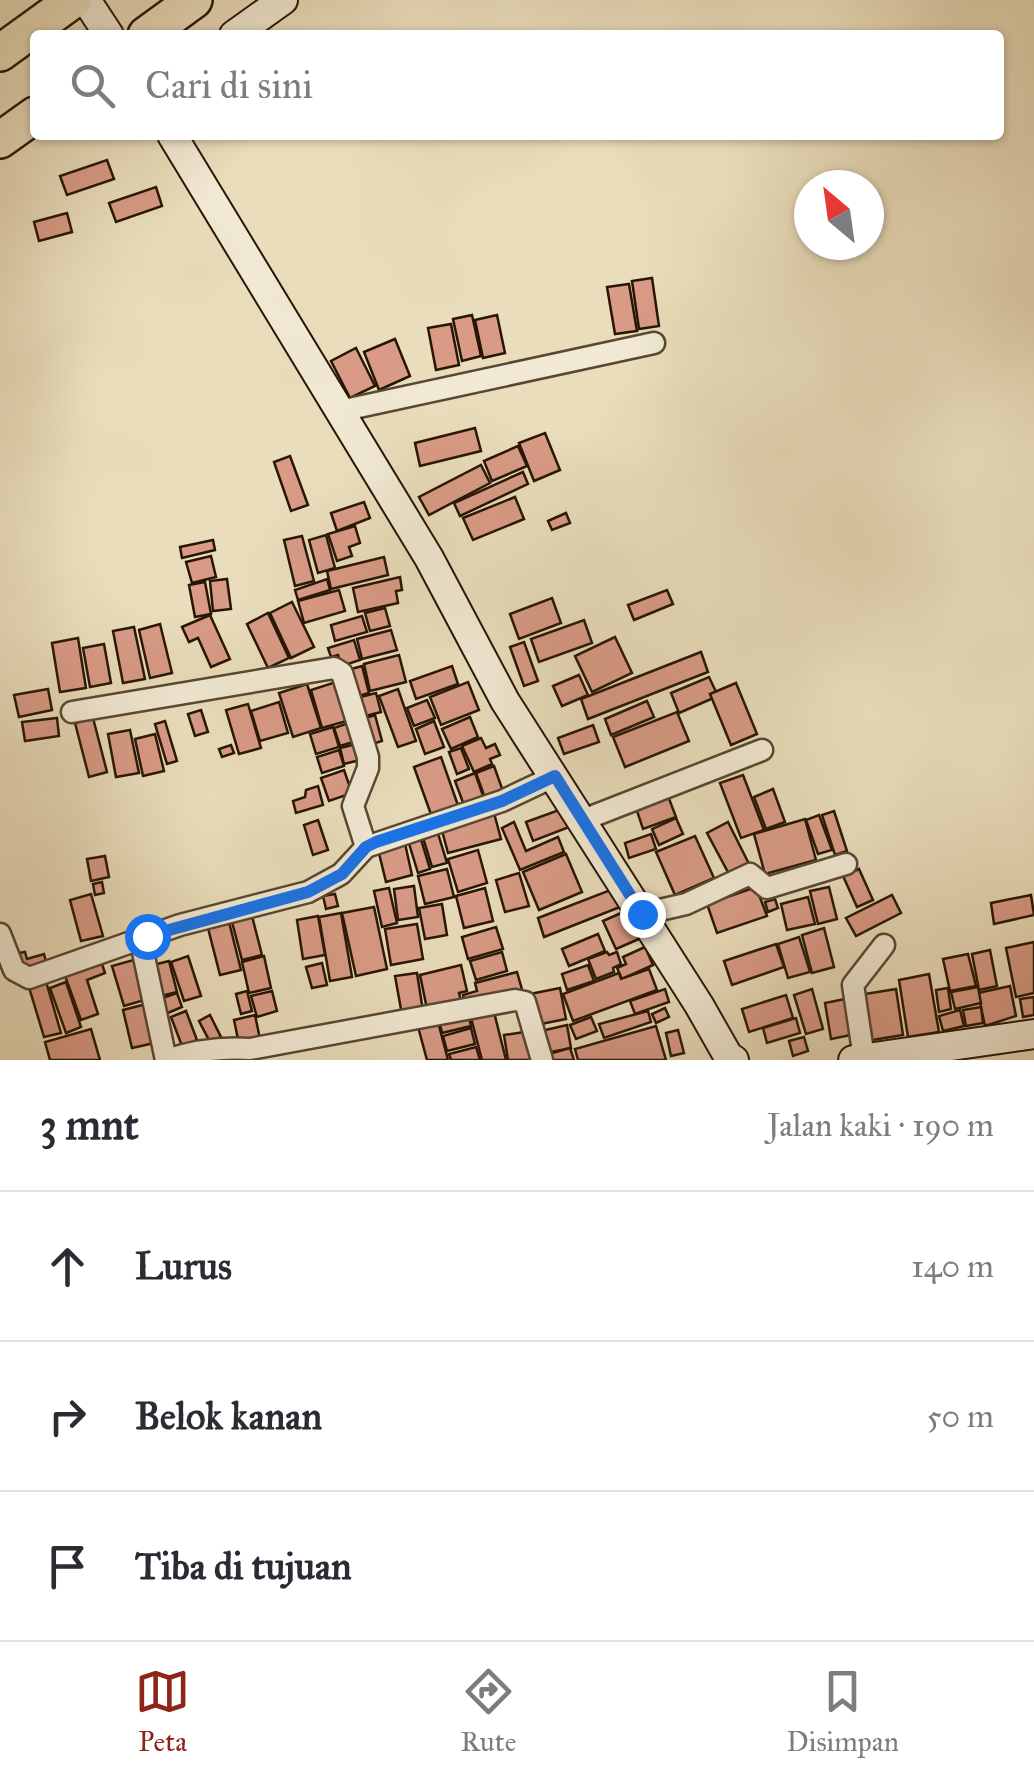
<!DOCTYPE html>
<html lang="id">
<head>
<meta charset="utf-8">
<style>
  :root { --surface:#fff; --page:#f2f2f3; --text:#2b2b33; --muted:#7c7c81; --line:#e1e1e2; --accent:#8f2418 }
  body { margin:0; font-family:"IM FELL Great Primer",serif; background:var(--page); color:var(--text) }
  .compass { position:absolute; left:794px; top:170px; width:90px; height:90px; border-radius:50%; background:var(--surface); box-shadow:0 2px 8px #0004; rotate:331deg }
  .stop { position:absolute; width:30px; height:30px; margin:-22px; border:8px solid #1a73e8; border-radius:50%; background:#fff }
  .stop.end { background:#1a73e8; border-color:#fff; box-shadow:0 2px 10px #0008 }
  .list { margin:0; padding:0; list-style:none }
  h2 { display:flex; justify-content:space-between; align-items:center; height:130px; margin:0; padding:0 40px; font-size:42px }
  h2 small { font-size:32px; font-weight:400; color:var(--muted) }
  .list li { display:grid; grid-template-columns:65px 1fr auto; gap:30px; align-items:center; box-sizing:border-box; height:150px; padding:0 40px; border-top:2px solid var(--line) }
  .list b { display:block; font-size:38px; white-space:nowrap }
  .list em { font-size:32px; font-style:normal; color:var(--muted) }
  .icon { flex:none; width:55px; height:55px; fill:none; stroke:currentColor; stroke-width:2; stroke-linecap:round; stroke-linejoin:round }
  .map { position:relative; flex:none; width:1034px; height:1060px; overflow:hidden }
  .search { position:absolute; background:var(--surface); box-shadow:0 2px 8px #0004; left:30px; right:30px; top:30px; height:110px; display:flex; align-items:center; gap:25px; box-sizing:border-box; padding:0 35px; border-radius:10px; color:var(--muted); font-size:38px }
  .sheet { height:580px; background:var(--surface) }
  nav { display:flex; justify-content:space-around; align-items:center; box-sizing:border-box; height:140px; border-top:2px solid var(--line); background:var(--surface); font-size:28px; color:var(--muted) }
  nav a { display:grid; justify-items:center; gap:5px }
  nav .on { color:var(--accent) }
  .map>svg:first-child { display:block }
  .building { fill:#d99b86; stroke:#271505; stroke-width:2.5 }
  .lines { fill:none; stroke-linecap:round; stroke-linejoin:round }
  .street-casing { stroke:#584732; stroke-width:25 }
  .secondary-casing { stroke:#271505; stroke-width:32 }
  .highway-casing { stroke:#271505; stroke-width:40 }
  .street { stroke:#f1e9d3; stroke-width:20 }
  .secondary { stroke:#f1e9d3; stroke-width:28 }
  .highway { stroke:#eaddbb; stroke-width:35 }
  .route { stroke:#1a73e8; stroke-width:12 }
</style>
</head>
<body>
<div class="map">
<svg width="1034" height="1060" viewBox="0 0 1034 1060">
  <rect width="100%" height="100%" fill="#eaddbb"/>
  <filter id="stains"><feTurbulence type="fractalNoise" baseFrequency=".002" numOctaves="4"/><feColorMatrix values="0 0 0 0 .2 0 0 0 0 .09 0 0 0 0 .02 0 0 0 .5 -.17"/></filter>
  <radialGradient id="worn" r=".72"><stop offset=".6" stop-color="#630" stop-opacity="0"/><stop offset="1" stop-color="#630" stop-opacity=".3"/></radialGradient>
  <g class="building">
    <polygon points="107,160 114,179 67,195 60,176"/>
    <polygon points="156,187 162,206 116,222 109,203"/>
    <polygon points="67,213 72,232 39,241 34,222"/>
    <polygon points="652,278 659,326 639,329 632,281"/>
    <polygon points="629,284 637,331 615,334 607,287"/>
    <polygon points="472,315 481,356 462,361 453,319"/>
    <polygon points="497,315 505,353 483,358 475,320"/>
    <polygon points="451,324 459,365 436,370 428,328"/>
    <polygon points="395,339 410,376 379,390 364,352"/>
    <polygon points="356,348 375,386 350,398 331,361"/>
    <polygon points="475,428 481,451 420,466 415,443"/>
    <polygon points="545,433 560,470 534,481 519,443"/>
    <polygon points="518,446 527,466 492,481 484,461"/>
    <polygon points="290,456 308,505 291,511 274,462"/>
    <polygon points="481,465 490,483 429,515 419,497"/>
    <polygon points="523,472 528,484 460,516 454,503"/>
    <polygon points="515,497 524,519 473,540 463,518"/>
    <polygon points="364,502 370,518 337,531 331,513"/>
    <polygon points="566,513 570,523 552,530 548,521"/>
    <polygon points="355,526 360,543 349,547 352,556 337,561 328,534"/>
    <polygon points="326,535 335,568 318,573 309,540"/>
    <polygon points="302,536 314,581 295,586 284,540"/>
    <polygon points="213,540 215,550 182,558 180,547"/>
    <polygon points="211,556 216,577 192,583 186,562"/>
    <polygon points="384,557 388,575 331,589 327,571"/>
    <polygon points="400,577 402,590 396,591 398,603 358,612 353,588"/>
    <polygon points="227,579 231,609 213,611 210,581"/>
    <polygon points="327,579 330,590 298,600 295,590"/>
    <polygon points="205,582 211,614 195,617 189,585"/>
    <polygon points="339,590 345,611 304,623 298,601"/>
    <polygon points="667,590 673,604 634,620 628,605"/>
    <polygon points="552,598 561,623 519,639 510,614"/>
    <polygon points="292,602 314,647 291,658 270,613"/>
    <polygon points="385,608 390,626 370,631 365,613"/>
    <polygon points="268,613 289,658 268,668 247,624"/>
    <polygon points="210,615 230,659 211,667 198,638 189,642 182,627"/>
    <polygon points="362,616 367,632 335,641 331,625"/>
    <polygon points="584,620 592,643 539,662 531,639"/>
    <polygon points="160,624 172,673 150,678 139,630"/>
    <polygon points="134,627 145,679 123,683 113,631"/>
    <polygon points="391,630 397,650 362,659 357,639"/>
    <polygon points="615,637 632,673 592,692 575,656"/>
    <polygon points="78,638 86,688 60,692 52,643"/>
    <polygon points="354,640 360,660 342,666 338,655 331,657 328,648"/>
    <polygon points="524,642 538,681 524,686 510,647"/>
    <polygon points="104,644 111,683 90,687 83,648"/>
    <polygon points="701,652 708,672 588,719 581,699"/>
    <polygon points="399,655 406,682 370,691 364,664"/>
    <polygon points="362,666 369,693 351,698 344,671"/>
    <polygon points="452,666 458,684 416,699 410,681"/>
    <polygon points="579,675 588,695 562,706 553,686"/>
    <polygon points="709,677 718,696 679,713 671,693"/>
    <polygon points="342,680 354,719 322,728 311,690"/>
    <polygon points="468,682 479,710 441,725 430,697"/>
    <polygon points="736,683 757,734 731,745 710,694"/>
    <polygon points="307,684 321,728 293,737 279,693"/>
    <polygon points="48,689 52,710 19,717 14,695"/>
    <polygon points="398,689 416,741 398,747 379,696"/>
    <polygon points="376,693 381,712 358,718 353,699"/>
    <polygon points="427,700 435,718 414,726 407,708"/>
    <polygon points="647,701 654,717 611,735 605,719"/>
    <polygon points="279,702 288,733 260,741 251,711"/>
    <polygon points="248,704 261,748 239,754 226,710"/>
    <polygon points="201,710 208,732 195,736 188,714"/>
    <polygon points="677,712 689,741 625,767 613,737"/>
    <polygon points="375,715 382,741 367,746 359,720"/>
    <polygon points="470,717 478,737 451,749 442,729"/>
    <polygon points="57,718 59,736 25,741 22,722"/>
    <polygon points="93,718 107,772 89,777 75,723"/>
    <polygon points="165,721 177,761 167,764 155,724"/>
    <polygon points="354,721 360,740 340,746 334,728"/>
    <polygon points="434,721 444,747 425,754 416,729"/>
    <polygon points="593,725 599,742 564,754 558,738"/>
    <polygon points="333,727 339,747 316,754 310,734"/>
    <polygon points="130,730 139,773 116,777 108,734"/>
    <polygon points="155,734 164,771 143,776 135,739"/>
    <polygon points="481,738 486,748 495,744 500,755 490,759 492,764 474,772 462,746"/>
    <polygon points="360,743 364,759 344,764 340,748"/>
    <polygon points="231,745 234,753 222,757 219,749"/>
    <polygon points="461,748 469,769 457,774 449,752"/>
    <polygon points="339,750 344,766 322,773 317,757"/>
    <polygon points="441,757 460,811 433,820 414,767"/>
    <polygon points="494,766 504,794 486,801 476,773"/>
    <polygon points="344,770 352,793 329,801 321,778"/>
    <polygon points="475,773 485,801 465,808 455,781"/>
    <polygon points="743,775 764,830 741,838 720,783"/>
    <polygon points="318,786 323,805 296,813 293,801 305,797 306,790"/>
    <polygon points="773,789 785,822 766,829 754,797"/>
    <polygon points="668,796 676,817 643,829 636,808"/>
    <polygon points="570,806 577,824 533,841 526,822"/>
    <polygon points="834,811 847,851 835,855 822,815"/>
    <polygon points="494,813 501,839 448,853 441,827"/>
    <polygon points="819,815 832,850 818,854 806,820"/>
    <polygon points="676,818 683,834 659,845 652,829"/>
    <polygon points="805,819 816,860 765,874 754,834"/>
    <polygon points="318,820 328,850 313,855 304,825"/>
    <polygon points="514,822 526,851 558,837 564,852 520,870 502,828"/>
    <polygon points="728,822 749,864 729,874 707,833"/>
    <polygon points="436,827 447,863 432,867 421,831"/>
    <polygon points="419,833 430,869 418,873 407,837"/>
    <polygon points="651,834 656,849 629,858 625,843"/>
    <polygon points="695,836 714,878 675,895 656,852"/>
    <polygon points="404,839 412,875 386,882 377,845"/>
    <polygon points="478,850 487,883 458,892 448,859"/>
    <polygon points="566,854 582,892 539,910 523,872"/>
    <polygon points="105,856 109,877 91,881 87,859"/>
    <polygon points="447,869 454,897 425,904 418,876"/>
    <polygon points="859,869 873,900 857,907 843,876"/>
    <polygon points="519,873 529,906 505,912 496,880"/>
    <polygon points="102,882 104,893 95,895 93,884"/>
    <polygon points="414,886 418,917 398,920 394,889"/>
    <polygon points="756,887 767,916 717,933 707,904"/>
    <polygon points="829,887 837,919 818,924 810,891"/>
    <polygon points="389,888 397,923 382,927 374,891"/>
    <polygon points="485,888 493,921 464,928 456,896"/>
    <polygon points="613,889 620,907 544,937 538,918"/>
    <polygon points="91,894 103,936 81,941 70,900"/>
    <polygon points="335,894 338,906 326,909 323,896"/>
    <polygon points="892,895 901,913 856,936 846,918"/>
    <polygon points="1031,895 1034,915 994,924 991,903"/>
    <polygon points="808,897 815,924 787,930 781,904"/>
    <polygon points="775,899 778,908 768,912 765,902"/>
    <polygon points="442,904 447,935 425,939 419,908"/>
    <polygon points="374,907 387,969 356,976 342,913"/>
    <polygon points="628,910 641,938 616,949 603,921"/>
    <polygon points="341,913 352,977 330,981 319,917"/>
    <polygon points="252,916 262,955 242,960 232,922"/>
    <polygon points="318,916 325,955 303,959 297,920"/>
    <polygon points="229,922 241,970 220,975 208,928"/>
    <polygon points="417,924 423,959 391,965 385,929"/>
    <polygon points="496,927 503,949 468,959 462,937"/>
    <polygon points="824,928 834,967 812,973 802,935"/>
    <polygon points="598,934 605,951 569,966 562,949"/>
    <polygon points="799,937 810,972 788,978 778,944"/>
    <polygon points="1034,942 1034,993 1016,997 1006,948"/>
    <polygon points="776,944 784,967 732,985 724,961"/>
    <polygon points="645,947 653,965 622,979 617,968 626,964 623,957"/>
    <polygon points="990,950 997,986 979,990 972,954"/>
    <polygon points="25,952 27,959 44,954 46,962 24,969 19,953"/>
    <polygon points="502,952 507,971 476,980 470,961"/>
    <polygon points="607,952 609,955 617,952 621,964 613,968 614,972 596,979 588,959"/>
    <polygon points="968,954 976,986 950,991 943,959"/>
    <polygon points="188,956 201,996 184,1001 171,962"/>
    <polygon points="264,956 271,988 249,993 242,962"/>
    <polygon points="137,959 148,999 124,1006 112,966"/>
    <polygon points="101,961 105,973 87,980 98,1014 81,1020 64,973"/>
    <polygon points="169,961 177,992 157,997 149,966"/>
    <polygon points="322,963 327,985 312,988 306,967"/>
    <polygon points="461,965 467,991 459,993 461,1001 427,1009 420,975"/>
    <polygon points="588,965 594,981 567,990 562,974"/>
    <polygon points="649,969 657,990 573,1021 563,994 619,973 621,979"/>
    <polygon points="517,972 523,993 467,1009 463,995 477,991 475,983"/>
    <polygon points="417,973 423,1011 402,1015 395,976"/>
    <polygon points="929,974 939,1032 908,1037 899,980"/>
    <polygon points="45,978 61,1033 44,1037 28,984"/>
    <polygon points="66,982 81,1027 66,1033 50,988"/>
    <polygon points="1010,986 1016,1016 985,1026 978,993"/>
    <polygon points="978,987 981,1003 955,1009 951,992"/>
    <polygon points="560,988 566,1019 536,1025 530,994"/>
    <polygon points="948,988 951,1009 939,1012 936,990"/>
    <polygon points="665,989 669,1002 635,1014 630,1001"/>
    <polygon points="812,989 823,1029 806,1034 794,995"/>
    <polygon points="896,989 903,1035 866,1041 859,995"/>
    <polygon points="247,991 252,1011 241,1014 236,994"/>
    <polygon points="272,991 277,1011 257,1017 251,996"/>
    <polygon points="177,993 182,1007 163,1015 157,1000"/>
    <polygon points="786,995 793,1018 749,1032 742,1009"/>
    <polygon points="1034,997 1034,1015 1023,1017 1020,999"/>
    <polygon points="850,998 856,1034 831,1039 825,1003"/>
    <polygon points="150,1003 159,1042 132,1048 123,1010"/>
    <polygon points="981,1007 983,1023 966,1026 963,1010"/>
    <polygon points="493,1008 506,1060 482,1060 470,1014"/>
    <polygon points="665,1008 669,1017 656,1023 652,1014"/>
    <polygon points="960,1010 964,1026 943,1031 939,1016"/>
    <polygon points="186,1011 197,1040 182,1046 171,1017"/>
    <polygon points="648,1011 651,1022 604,1038 599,1024"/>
    <polygon points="468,1012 471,1026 442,1033 439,1019"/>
    <polygon points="210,1015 221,1037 210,1042 199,1021"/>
    <polygon points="255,1015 260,1039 239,1044 234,1020"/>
    <polygon points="591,1017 597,1031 576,1039 570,1025"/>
    <polygon points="437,1018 448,1060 427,1060 417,1023"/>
    <polygon points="796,1018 800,1033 767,1043 763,1028"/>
    <polygon points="567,1025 571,1048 546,1053 541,1031"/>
    <polygon points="656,1026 666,1060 578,1060 575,1049"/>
    <polygon points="471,1028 475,1044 447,1051 443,1036"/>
    <polygon points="91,1029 100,1060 50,1060 45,1042"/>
    <polygon points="678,1030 684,1053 671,1056 666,1033"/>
    <polygon points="531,1031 536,1060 508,1060 504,1035"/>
    <polygon points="804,1037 808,1051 793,1056 789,1041"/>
    <polygon points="476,1047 480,1060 451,1060 449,1054"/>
    <polygon points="570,1048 574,1060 550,1060 549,1054"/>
  </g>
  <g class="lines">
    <defs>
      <g id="street">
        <polyline points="340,411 654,343"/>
        <polyline points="72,712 334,668 342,673 368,757 368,768 353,806 366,847"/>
        <polyline points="583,820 762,750"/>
        <polyline points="642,914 686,904 750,874 767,888 846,864"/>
        <polyline points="0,934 14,970 29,978 180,925 308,892 341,874 366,847 502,801 555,776"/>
        <polyline points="140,938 166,1060"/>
        <polyline points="864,1058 853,985 884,945"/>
        <path d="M166 1060C193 1051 222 1047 250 1049L515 1000 525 1002 542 1060"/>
      </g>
      <g id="secondary">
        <polyline points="86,0 109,35"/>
        <polyline points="234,35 283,0"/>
        <polyline points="172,135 429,558 505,701 699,1005 728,1056 734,1060"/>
        <polyline points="853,1060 1034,1034"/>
      </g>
      <g id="highway">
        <polyline points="146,35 194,0"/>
        <polyline points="0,53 73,0"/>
        <polyline points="0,140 35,115"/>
      </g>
    </defs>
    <use href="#street" class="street-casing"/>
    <use href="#secondary" class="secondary-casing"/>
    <use href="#highway" class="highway-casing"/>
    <use href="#street" class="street"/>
    <use href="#secondary" class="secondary"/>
    <use href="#highway" class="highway"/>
  </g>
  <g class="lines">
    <polyline class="route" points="147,936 308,892 342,874 366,847 376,842 502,801 555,776 642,914"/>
  </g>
  <rect width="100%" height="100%" filter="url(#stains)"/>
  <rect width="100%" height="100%" fill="url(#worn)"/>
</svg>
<svg class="compass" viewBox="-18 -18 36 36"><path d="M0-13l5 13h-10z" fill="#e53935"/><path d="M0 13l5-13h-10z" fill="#7c7c81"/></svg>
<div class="stop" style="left:147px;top:936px"></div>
<div class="stop end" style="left:642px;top:914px"></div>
<div class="search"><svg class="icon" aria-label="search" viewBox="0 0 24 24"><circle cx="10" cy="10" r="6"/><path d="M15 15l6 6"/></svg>Cari di sini</div>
</div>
<section class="sheet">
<h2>3 mnt<small>Jalan kaki · 190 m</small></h2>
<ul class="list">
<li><svg class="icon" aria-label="ahead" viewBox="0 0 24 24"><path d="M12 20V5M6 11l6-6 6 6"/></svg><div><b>Lurus</b></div><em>140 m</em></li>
<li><svg class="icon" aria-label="right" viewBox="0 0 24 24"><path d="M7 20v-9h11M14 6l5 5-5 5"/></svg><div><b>Belok kanan</b></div><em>50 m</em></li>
<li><svg class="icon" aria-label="arrive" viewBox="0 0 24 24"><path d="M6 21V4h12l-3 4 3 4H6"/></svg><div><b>Tiba di tujuan</b></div></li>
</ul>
</section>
<nav>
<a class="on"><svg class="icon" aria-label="map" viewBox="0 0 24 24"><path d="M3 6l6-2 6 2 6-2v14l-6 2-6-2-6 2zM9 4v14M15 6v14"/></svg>Peta</a>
<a><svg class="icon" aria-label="directions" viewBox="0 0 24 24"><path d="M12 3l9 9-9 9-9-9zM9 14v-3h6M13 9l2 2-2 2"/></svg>Rute</a>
<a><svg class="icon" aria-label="saved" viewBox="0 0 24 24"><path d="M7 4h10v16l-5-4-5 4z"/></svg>Disimpan</a>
</nav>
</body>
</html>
